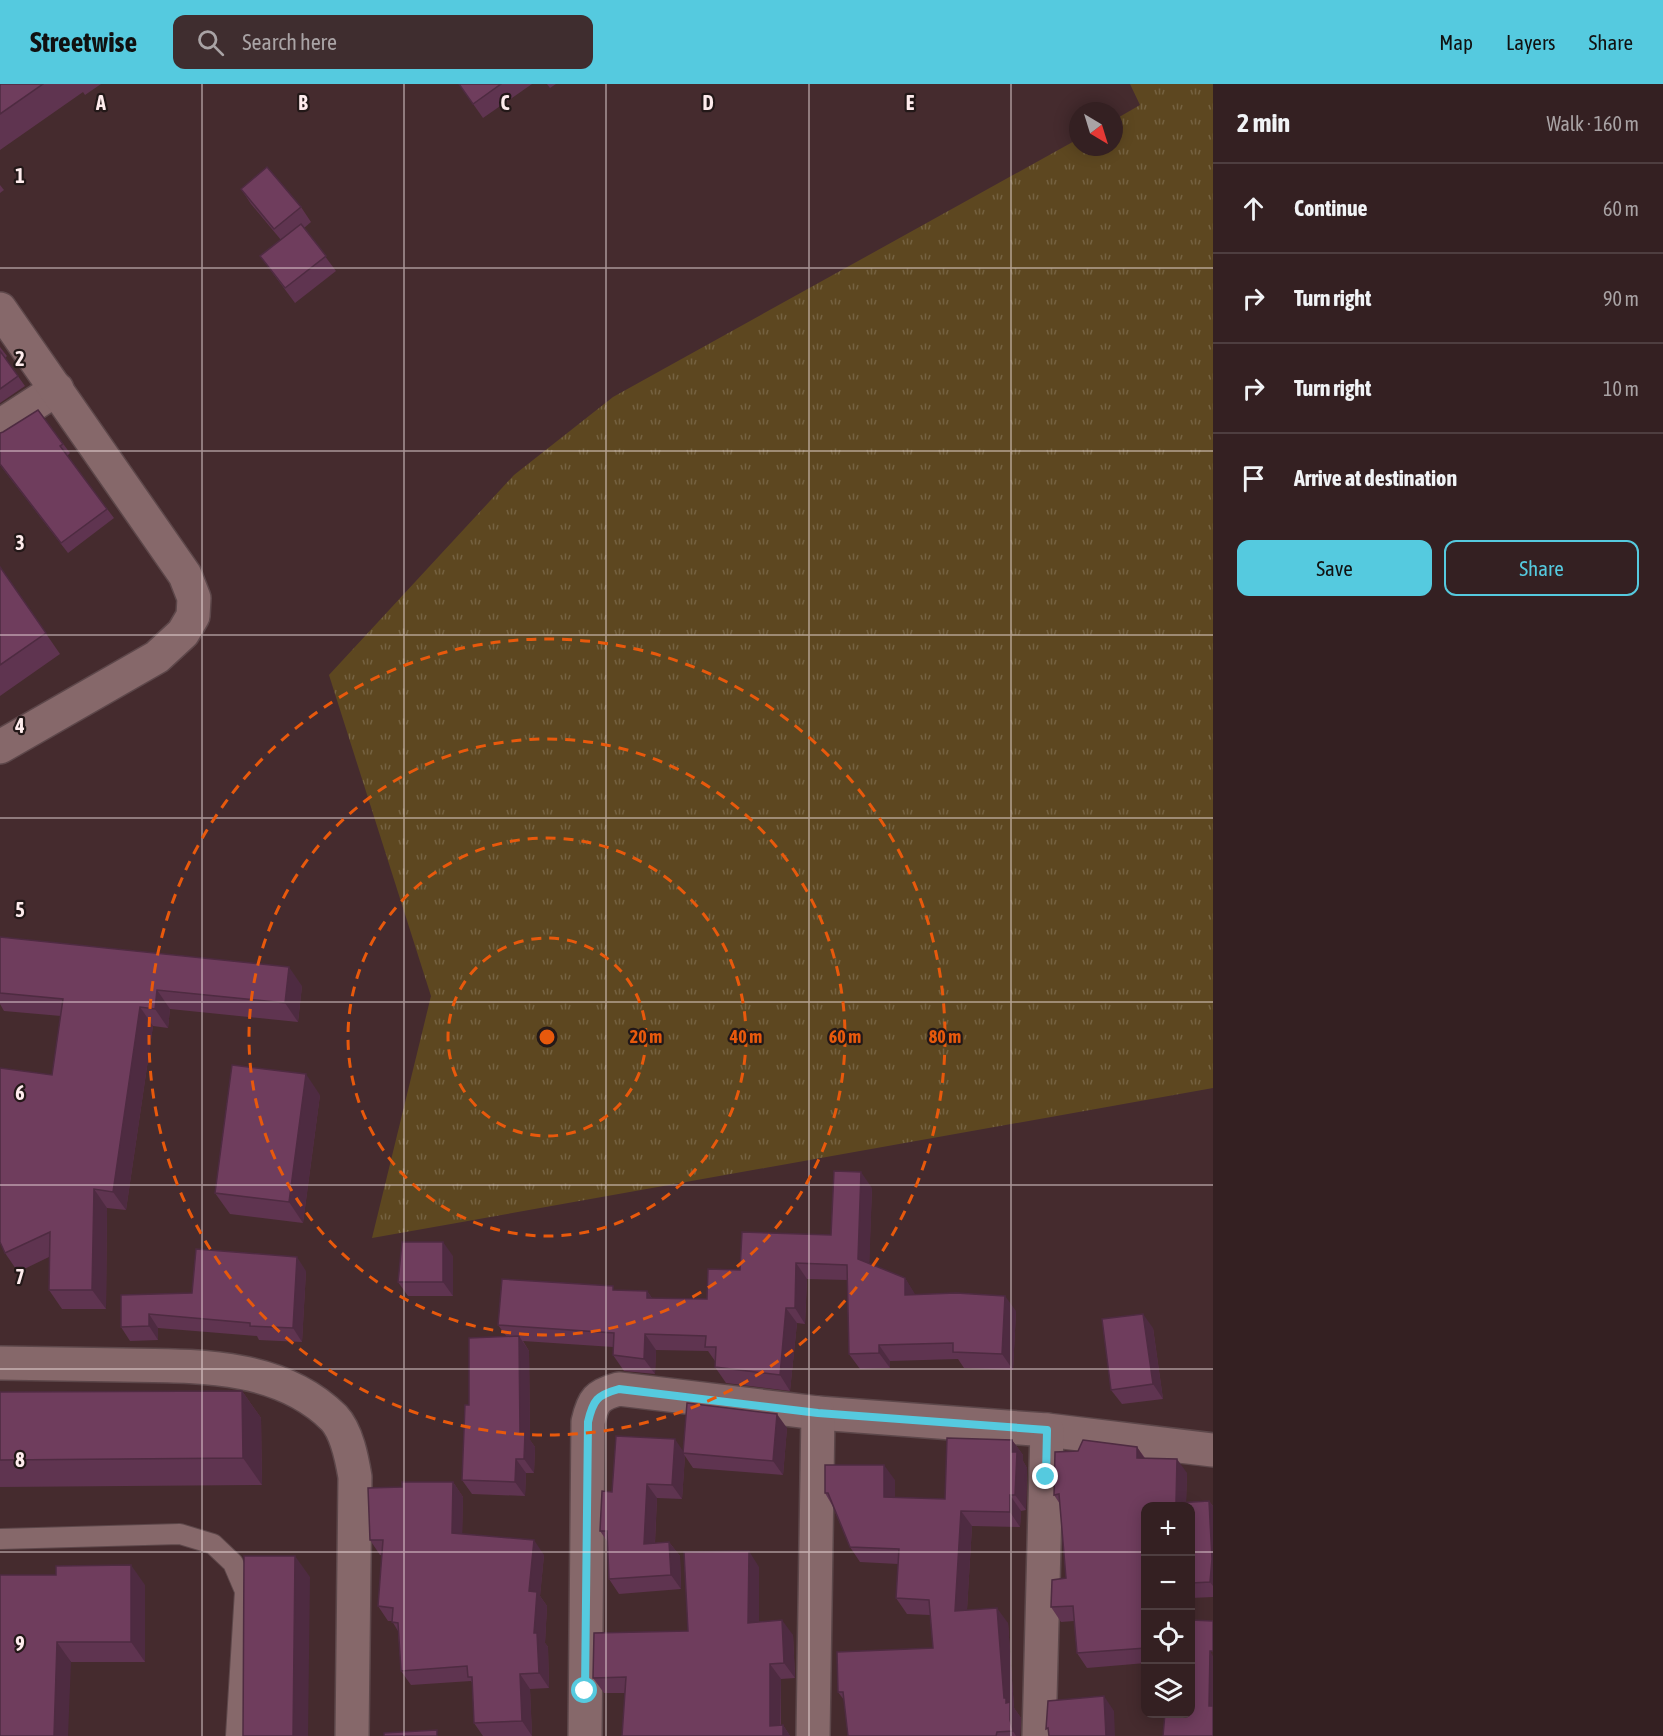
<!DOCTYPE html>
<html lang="en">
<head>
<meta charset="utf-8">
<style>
  :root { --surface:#342022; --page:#3f2d2f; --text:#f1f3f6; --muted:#a9a3a5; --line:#4e3e40; --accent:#55cadf }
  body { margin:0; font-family:"Asap Condensed",sans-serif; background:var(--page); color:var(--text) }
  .controls { position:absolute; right:18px; bottom:18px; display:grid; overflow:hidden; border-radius:12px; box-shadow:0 3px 15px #0003 }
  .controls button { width:54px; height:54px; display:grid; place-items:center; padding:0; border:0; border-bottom:2px solid var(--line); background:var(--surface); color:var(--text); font:30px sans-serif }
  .compass { position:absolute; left:1069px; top:18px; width:54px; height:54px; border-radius:50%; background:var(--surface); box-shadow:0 3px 15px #0003; rotate:142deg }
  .stop { position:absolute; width:18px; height:18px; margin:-14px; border:4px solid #55cadf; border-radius:50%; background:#fff }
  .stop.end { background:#55cadf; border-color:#fff; box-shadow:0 2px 6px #0008 }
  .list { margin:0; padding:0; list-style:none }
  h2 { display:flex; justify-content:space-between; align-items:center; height:78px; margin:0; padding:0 24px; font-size:26px }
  h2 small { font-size:20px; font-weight:400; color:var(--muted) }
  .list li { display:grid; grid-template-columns:39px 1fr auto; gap:18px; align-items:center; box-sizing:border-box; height:90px; padding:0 24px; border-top:2px solid var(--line) }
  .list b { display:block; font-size:22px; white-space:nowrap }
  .list em { font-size:20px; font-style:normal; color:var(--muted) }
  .actions { display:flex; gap:12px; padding:18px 24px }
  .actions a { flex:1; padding:14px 0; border:2px solid var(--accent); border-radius:12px; text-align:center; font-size:21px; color:var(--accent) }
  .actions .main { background:var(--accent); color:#111 }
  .icon { flex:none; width:33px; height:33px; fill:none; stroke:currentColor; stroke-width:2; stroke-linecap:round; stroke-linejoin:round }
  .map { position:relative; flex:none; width:1213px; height:1652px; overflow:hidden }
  header { display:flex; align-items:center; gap:36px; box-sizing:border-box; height:84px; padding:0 30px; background:var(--accent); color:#111 }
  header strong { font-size:28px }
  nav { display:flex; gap:33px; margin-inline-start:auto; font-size:21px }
  .search { width:420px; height:54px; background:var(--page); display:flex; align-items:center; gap:15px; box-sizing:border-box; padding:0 21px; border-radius:12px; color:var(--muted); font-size:22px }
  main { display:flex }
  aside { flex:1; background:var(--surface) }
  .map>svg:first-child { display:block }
  .grass { fill:url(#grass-tufts) }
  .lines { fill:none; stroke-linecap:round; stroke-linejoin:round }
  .service-casing { stroke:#5d474a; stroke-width:22 }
  .minor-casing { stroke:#5d474a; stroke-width:36 }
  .tertiary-casing { stroke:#5d474a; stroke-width:36 }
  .service { stroke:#86686a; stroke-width:20 }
  .minor { stroke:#86686a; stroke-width:33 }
  .tertiary { stroke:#86686a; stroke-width:33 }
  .wall { fill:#5f3450 }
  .shaded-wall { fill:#4e2b41 }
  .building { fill:#6f3d5d; stroke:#4e2b41; stroke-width:1.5 }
  .route { stroke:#55cadf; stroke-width:8 }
  .grid { fill:none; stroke:#feeced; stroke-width:1.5; stroke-opacity:0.55 }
  .ring { fill:none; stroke:#e8590c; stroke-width:3; stroke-dasharray:10 8 }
  .grid-label { font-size:20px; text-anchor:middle; font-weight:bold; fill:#feeced; stroke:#231818; stroke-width:4.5; stroke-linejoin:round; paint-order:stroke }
  .centre { fill:#e8590c; stroke:#231818; stroke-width:3 }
  .ring-label { font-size:18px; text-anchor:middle; font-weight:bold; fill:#e8590c; stroke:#231818; stroke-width:4.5; stroke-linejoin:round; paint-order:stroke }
</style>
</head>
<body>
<header>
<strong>Streetwise</strong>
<div class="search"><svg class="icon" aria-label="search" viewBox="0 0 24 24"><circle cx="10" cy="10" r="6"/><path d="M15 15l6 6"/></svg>Search here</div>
<nav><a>Map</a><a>Layers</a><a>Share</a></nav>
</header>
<main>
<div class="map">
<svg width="1213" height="1652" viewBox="0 0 1213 1652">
  <defs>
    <pattern id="grass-tufts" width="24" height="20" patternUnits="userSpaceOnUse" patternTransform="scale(1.5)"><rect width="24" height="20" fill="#5d4720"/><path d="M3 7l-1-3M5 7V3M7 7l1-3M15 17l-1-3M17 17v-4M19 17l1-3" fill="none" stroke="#756241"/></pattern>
  </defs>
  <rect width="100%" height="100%" fill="#452b2e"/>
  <polygon class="grass" points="1130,0 1213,0 1213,1004 372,1154 431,912 329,591 514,391 613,313 1078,55 1078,63 1114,63 1114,36 1140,21"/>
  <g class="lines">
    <defs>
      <polyline id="service" points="0,1455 180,1450 213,1460 233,1479 245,1507 236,1652"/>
      <g id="minor">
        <polyline points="0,342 57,305"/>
        <path d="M0 1279C41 1280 82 1280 123 1281 195 1282 279 1279 334 1334 347 1348 352 1375 355 1393L352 1652"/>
        <path d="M585 1652 588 1338C593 1316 597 1311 619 1305L818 1329 1047 1346 1213 1366"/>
        <polyline points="813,1652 818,1329"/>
        <polyline points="1039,1652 1047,1346"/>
      </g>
      <polyline id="tertiary" points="0,225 185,491 194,514 193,532 183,549 157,573 0,663"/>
    </defs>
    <use href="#service" class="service-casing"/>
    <use href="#minor" class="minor-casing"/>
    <use href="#tertiary" class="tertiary-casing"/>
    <use href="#service" class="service"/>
    <use href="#minor" class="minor"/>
    <use href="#tertiary" class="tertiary"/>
  </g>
  <g class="wall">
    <polygon points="0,0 101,0 85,11 83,8 0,66"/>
    <polygon points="459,0 532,0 483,34"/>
    <polygon points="547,0 556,0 550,4"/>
    <polygon points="0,101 4,106 0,109"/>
    <polygon points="241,105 301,123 311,138 304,144 336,187 295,219 260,172 281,156 251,120"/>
    <polygon points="0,263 7,272 5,274 25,302 0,319"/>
    <polygon points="38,326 70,369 67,372 114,434 68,469 0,381 0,349 3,348"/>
    <polygon points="0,483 60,570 0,612"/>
    <polygon points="0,853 302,902 298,938 170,925 168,944 153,942 126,1126 107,1124 106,1225 62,1225 49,1206 49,1173 18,1188 5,1169 52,991 61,932 4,927 0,920"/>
    <polygon points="320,1011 303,1139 230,1130 215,1109"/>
    <polygon points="872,1104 869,1180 905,1194 915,1211 1016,1227 1013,1286 964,1284 958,1275 890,1277 890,1284 860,1285 849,1270 847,1196 807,1195 805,1240 797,1239 790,1307 726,1299 715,1283 715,1277 708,1267 656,1266 655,1290 624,1287 613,1271 613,1263 523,1257 529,1267 530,1356 535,1363 534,1389 526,1389 525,1412 472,1410 462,1396 469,1321 507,1253 498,1241 617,1206 647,1207 652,1214 707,1215 740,1186 831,1151"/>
    <polygon points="453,1172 453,1212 408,1212 398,1198"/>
    <polygon points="306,1187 302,1258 259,1256 257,1252 158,1244 158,1256 130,1257 121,1243 192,1209"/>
    <polygon points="1153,1244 1163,1315 1122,1320 1111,1306"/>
    <polygon points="242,1307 261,1334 262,1401 0,1403 0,1308"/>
    <polygon points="787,1344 783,1391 693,1384 685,1372 682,1415 657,1414 655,1459 669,1458 680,1472 681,1505 619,1510 609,1495 607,1457 600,1447 612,1408 683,1367"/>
    <polygon points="1012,1356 1023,1371 1023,1377 1027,1384 1026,1426 1021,1427 1020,1443 972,1442 967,1526 1008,1539 1014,1624 1021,1634 1020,1652 848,1652 844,1616 838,1608 933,1564 930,1531 907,1530 896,1514 898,1480 860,1478 850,1463 832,1421 825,1409 895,1396 895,1413 945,1415"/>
    <polygon points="1137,1363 1145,1374 1187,1389 1186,1418 1209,1417 1213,1422 1213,1513 1191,1514 1191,1422 1146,1422 1146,1579 1087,1584 1077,1569 1074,1537 1061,1538 1051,1523 1066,1494 1060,1420 1054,1411 1078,1367"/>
    <polygon points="453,1398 463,1413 462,1450 544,1471 540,1512 547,1522 545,1559 548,1563 549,1604 530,1605 532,1652 483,1652 474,1639 473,1600 471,1597 411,1601 401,1587 398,1547 392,1537 388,1537 378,1522 382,1471 380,1471 370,1456"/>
    <polygon points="759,1483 759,1538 793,1551 795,1594 781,1595 781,1641 783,1641 790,1652 622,1652 625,1609 604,1609 593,1594 688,1547"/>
    <polygon points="0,1491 145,1501 145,1578 71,1578"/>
  </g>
  <g class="shaded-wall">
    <polygon points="289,883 302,902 298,938 285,919"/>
    <polygon points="157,906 170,925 168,944 155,925"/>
    <polygon points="140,923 153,942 126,1126 113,1108"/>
    <polygon points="306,990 320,1011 303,1139 289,1118"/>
    <polygon points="861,1088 872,1104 869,1191 858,1175"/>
    <polygon points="94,1105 107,1124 106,1225 92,1206"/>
    <polygon points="443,1158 453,1172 453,1212 443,1198"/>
    <polygon points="297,1173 306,1187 302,1258 293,1244"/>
    <polygon points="796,1179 807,1195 805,1240 795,1224"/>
    <polygon points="905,1194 915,1210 916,1227 905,1211"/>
    <polygon points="647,1207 658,1223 647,1214"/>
    <polygon points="1005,1212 1016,1227 1013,1286 1002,1270"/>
    <polygon points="786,1224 797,1239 790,1307 780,1291"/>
    <polygon points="149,1230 158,1244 158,1256 149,1242"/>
    <polygon points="1143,1230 1153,1244 1163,1315 1153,1300"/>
    <polygon points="645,1250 656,1266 655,1290 644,1275"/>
    <polygon points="519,1252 529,1267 530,1356 535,1363 534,1389 524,1375 520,1349"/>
    <polygon points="879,1261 890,1277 890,1284 879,1269"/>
    <polygon points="242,1307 261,1334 262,1401 243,1374"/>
    <polygon points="777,1330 787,1344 783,1391 773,1377"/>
    <polygon points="675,1355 685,1370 683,1369 685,1372 682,1415 672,1401"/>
    <polygon points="1012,1356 1023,1371 1023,1377 1027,1384 1026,1426 1015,1411 1012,1368"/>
    <polygon points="1137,1363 1146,1377 1137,1374"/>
    <polygon points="516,1375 526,1389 525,1412 515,1398"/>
    <polygon points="1177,1375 1187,1389 1186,1422 1176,1419"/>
    <polygon points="884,1381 895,1396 895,1428 884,1413"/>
    <polygon points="453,1398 463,1413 462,1463 452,1449"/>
    <polygon points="647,1400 657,1414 654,1474 644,1460"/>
    <polygon points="1010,1411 1021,1427 1020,1443 1010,1428"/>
    <polygon points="1209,1417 1213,1422 1213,1502 1210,1498"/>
    <polygon points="961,1427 972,1442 966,1542 955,1527"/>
    <polygon points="534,1456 544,1471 540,1512 547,1522 545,1559 548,1563 549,1604 539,1589 529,1507"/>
    <polygon points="669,1458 680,1472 681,1505 671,1491"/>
    <polygon points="749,1467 759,1483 759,1554 748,1539"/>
    <polygon points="295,1472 310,1493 308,1652 293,1652"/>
    <polygon points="131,1481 145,1501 145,1578 131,1558"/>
    <polygon points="1144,1503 1146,1505 1146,1536 1144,1534"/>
    <polygon points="997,1524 1008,1539 1014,1624 1021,1634 1020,1652 1016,1652 1013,1647 1004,1614"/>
    <polygon points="782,1536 793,1551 795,1594 784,1579"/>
    <polygon points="57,1558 71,1578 68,1652 54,1652"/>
    <polygon points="1210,1567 1213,1572 1213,1627 1209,1622"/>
    <polygon points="770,1580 781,1595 780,1652 770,1642"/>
    <polygon points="520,1590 530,1605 532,1652 522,1637"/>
    <polygon points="1104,1612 1114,1627 1115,1652 1106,1652"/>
    <polygon points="783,1641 790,1652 783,1652"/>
  </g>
  <g class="building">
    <polygon points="0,0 43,0 0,30"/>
    <polygon points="459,0 501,0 473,20"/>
    <polygon points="267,83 301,123 274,145 241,105"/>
    <polygon points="301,140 326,172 285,204 260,172"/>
    <polygon points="0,267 18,292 0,305"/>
    <polygon points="38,326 63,360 60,362 107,425 61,459 0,380 0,349 3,348"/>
    <polygon points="0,483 46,549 0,581"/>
    <polygon points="0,853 289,883 285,919 157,906 155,925 140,923 113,1108 94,1105 92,1206 49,1206 50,1148 5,1169 0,1158 0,984 52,991 63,915 0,909"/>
    <polygon points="232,981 306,990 289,1118 215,1109"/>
    <polygon points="834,1087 861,1088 858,1175 905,1194 905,1211 956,1209 1005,1212 1002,1270 953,1268 953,1259 879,1261 879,1269 849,1270 847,1181 796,1179 795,1224 786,1224 780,1291 715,1283 716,1263 705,1263 706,1252 645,1250 644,1275 613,1271 614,1249 498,1241 502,1195 613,1202 613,1206 647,1207 647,1214 707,1215 708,1185 740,1186 742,1148 831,1151"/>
    <polygon points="402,1158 443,1158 443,1198 398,1198"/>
    <polygon points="196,1165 297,1173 293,1244 250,1242 250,1239 149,1230 149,1242 121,1243 121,1211 192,1209"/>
    <polygon points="1143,1230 1153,1300 1111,1306 1102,1235"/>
    <polygon points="519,1252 520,1349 525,1349 524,1375 516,1375 515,1398 462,1396 465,1321 469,1321 469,1254"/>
    <polygon points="242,1307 243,1374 0,1376 0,1308"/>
    <polygon points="687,1319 777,1330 773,1377 683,1369"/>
    <polygon points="616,1352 675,1355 672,1401 647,1400 644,1460 669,1458 671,1491 609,1495 607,1447 600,1447 602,1407 612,1408"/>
    <polygon points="947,1354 1012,1356 1012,1368 1017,1368 1015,1411 1010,1411 1010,1428 961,1427 955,1527 997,1524 1004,1614 1006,1614 1006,1619 1010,1618 1010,1636 1013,1647 997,1648 996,1652 848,1652 843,1608 838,1608 837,1568 933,1564 929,1516 896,1514 899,1465 850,1463 828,1409 825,1409 825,1381 884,1381 884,1413 945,1415"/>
    <polygon points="1083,1356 1137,1363 1137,1374 1177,1375 1176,1419 1209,1417 1212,1475 1210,1498 1191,1499 1191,1422 1146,1422 1146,1502 1144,1503 1144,1534 1146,1534 1146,1564 1077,1569 1073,1522 1051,1523 1052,1496 1066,1494 1059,1410 1054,1411 1055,1368 1078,1367"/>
    <polygon points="402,1398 453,1398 452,1449 534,1456 529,1507 537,1508 534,1549 537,1549 539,1589 520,1590 522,1637 474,1639 472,1593 468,1593 467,1582 401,1587 398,1539 392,1538 393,1524 378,1522 383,1456 370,1456 368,1404 402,1403"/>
    <polygon points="749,1467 748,1539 782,1536 784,1579 770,1580 770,1642 783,1641 783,1652 622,1652 626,1593 593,1594 594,1549 688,1547 684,1468"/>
    <polygon points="244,1472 295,1472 293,1652 243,1652"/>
    <polygon points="131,1481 131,1558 57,1558 54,1652 0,1652 0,1491 56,1491 56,1482"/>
    <polygon points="1191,1536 1213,1537 1213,1567 1210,1567 1209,1622 1213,1622 1213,1652 1163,1652 1165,1629 1191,1629"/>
    <polygon points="1104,1612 1106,1652 1049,1652 1048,1644 1046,1645 1048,1617"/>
    <polygon points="437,1646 437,1652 384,1652 384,1649"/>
  </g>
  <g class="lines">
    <path class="route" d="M585 1607 588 1338C593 1316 597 1311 619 1305L818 1329 1047 1346 1046 1393"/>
  </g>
  <path class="grid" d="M202 0V1652M404 0V1652M606 0V1652M809 0V1652M1011 0V1652M0 184H1213M0 367H1213M0 551H1213M0 734H1213M0 918H1213M0 1101H1213M0 1285H1213M0 1468H1146M1190 1468H1213"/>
  <g class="ring">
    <circle cx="547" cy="953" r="99"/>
    <circle cx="547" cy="953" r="199"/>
    <circle cx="547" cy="953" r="298"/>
    <circle cx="547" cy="953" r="398"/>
  </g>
  <g class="grid-label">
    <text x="101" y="26">A</text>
    <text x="303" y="26">B</text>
    <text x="505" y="26">C</text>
    <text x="708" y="26">D</text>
    <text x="910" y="26">E</text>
    <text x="20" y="99">1</text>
    <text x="20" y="282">2</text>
    <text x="20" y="466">3</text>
    <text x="20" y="649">4</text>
    <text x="20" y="833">5</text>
    <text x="20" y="1016">6</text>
    <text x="20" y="1200">7</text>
    <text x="20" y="1383">8</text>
    <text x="20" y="1567">9</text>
  </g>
  <circle cx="547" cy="953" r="9" class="centre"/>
  <g class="ring-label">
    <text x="646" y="959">20 m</text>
    <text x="746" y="959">40 m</text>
    <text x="845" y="959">60 m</text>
    <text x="945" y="959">80 m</text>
  </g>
</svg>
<div class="controls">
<button>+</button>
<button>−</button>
<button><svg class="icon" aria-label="locate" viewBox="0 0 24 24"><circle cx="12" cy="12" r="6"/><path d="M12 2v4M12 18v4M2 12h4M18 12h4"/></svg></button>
<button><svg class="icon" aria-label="layers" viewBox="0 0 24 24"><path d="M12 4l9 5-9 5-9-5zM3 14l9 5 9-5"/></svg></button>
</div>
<svg class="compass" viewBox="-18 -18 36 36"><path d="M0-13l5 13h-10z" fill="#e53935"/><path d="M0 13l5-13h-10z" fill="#a9a3a5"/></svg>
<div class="stop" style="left:585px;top:1607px"></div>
<div class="stop end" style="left:1046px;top:1393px"></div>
</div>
<aside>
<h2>2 min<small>Walk · 160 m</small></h2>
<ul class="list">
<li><svg class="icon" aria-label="ahead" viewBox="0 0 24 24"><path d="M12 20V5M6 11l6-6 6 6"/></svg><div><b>Continue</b></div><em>60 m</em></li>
<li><svg class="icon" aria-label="right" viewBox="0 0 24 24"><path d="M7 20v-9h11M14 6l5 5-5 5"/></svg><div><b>Turn right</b></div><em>90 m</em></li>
<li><svg class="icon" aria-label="right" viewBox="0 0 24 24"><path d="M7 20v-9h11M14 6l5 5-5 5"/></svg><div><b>Turn right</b></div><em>10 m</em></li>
<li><svg class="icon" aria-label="arrive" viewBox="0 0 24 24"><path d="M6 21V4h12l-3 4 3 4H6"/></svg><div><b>Arrive at destination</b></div></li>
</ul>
<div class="actions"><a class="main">Save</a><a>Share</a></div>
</aside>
</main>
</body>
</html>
